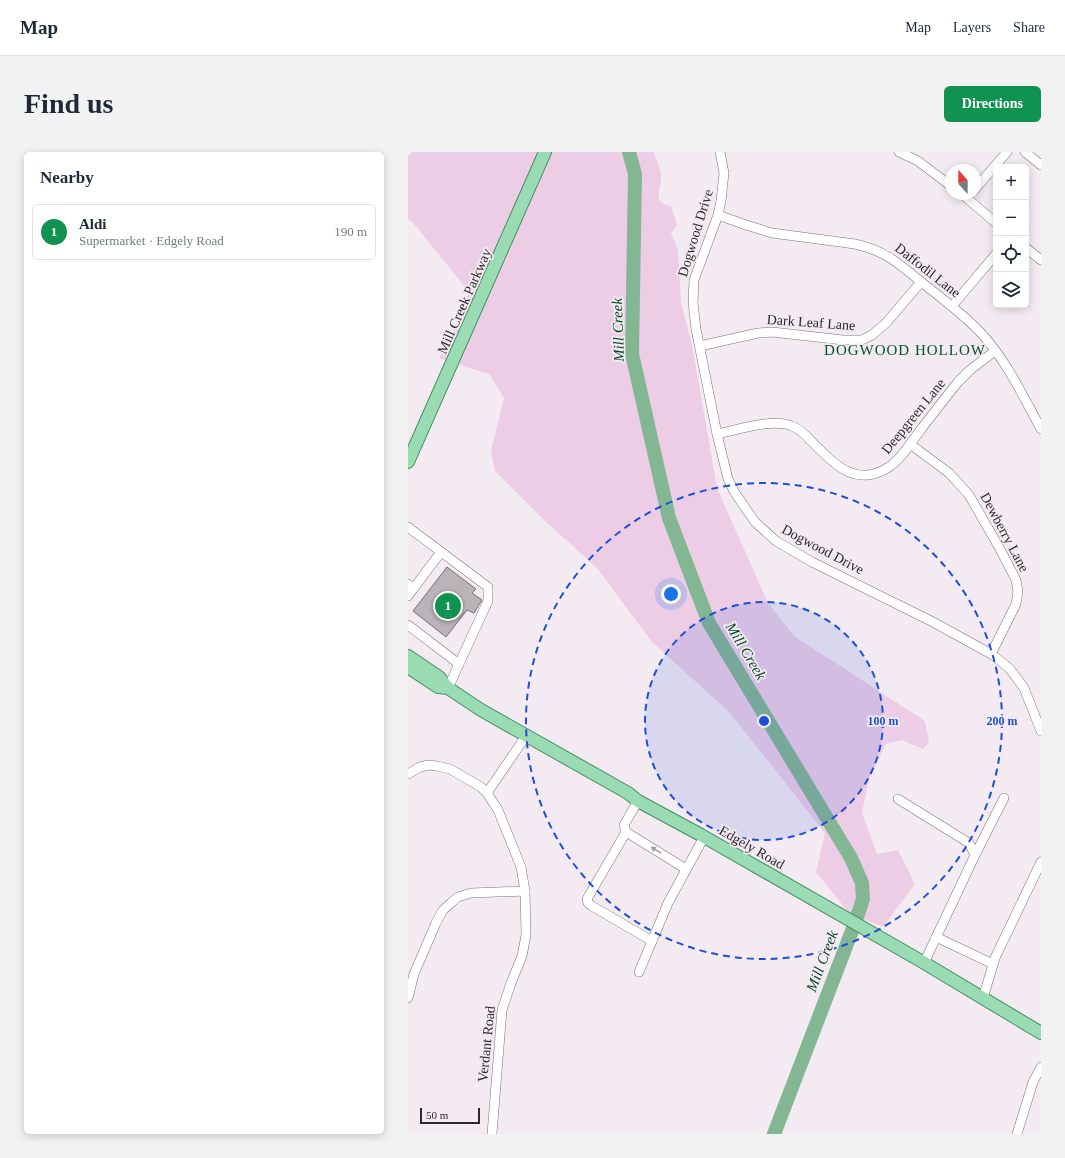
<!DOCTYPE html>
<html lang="en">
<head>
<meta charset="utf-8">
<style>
  :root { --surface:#fff; --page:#f2f2f3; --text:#1f2937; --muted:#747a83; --line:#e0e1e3; --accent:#109250 }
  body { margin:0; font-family:Georgia,serif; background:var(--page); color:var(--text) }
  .controls { position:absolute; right:12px; top:12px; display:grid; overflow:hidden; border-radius:6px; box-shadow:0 2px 10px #0003 }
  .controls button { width:36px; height:36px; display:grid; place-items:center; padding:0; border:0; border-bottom:1px solid var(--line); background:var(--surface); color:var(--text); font:20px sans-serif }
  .compass { position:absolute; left:537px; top:12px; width:36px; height:36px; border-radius:50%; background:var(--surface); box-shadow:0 2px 10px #0003; rotate:339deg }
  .scale { position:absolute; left:12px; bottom:10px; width:60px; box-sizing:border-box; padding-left:4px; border:2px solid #2a282a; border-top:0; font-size:11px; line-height:14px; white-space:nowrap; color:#2a282a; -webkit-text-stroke:3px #f3ebf1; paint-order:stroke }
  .you { position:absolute; left:263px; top:442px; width:14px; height:14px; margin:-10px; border:3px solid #fff; border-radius:50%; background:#1a73e8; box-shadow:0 0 0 6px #1a73e833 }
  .badge { display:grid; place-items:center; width:26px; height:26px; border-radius:50%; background:var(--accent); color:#fff; font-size:13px; font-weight:700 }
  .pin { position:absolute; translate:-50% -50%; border:2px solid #fff; box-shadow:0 1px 4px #0006 }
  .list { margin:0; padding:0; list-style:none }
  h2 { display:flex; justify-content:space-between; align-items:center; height:52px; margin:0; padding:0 16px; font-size:17px }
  h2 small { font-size:13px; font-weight:400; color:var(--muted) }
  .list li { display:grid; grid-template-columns:26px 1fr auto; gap:12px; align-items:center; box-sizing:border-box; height:56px; margin:0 8px 8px; padding:0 8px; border:1px solid var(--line); border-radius:6px }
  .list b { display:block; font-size:15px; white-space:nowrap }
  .list p { margin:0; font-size:13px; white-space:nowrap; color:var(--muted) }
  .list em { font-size:13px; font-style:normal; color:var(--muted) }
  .icon { flex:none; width:22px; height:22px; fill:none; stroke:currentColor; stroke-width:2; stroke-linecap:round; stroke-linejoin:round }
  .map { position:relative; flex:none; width:633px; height:982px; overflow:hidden; border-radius:6px }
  header { display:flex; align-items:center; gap:24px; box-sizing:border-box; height:56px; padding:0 20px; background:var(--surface); border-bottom:1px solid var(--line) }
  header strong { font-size:19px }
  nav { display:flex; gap:22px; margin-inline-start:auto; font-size:14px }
  .intro { display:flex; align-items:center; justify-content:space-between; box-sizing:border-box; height:96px; padding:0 24px }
  h1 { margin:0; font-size:28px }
  .button { padding:10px 18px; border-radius:6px; background:var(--accent); color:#fff; font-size:14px; font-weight:700 }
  main { display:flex; gap:24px; padding:0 24px }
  aside { flex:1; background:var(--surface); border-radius:6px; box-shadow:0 2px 10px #0003 }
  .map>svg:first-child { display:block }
  .green { fill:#eccde5 }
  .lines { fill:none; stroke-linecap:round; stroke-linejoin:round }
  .river { stroke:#83b692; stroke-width:14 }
  .building { fill:#bab3b8; stroke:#766f74 }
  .minor-casing { stroke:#797277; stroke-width:10 }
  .major-casing { stroke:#468d61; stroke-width:14 }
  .minor { stroke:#fff; stroke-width:9 }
  .major { stroke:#99dbb2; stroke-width:12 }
  .oneway { fill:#9f9e9f }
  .ring { fill:none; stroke:#1d4ed8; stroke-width:2; stroke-dasharray:7 5 }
  .labels { text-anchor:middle; stroke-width:3.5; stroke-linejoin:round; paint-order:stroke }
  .street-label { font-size:14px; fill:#2a282a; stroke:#f3ebf1 }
  .water-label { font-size:15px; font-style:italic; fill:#064624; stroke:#f3ebf1 }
  .neighbourhood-label { font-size:15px; letter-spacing:1px; fill:#00532a; stroke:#f3ebf1 }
  .centre { fill:#1d4ed8; stroke:#f3ebf1; stroke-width:2 }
  .ring-label { font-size:12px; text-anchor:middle; font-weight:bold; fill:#1d4ed8; stroke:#f3ebf1; stroke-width:3.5; stroke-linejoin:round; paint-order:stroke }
</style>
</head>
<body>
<header>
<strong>Map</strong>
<nav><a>Map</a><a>Layers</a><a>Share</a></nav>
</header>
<div class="intro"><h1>Find us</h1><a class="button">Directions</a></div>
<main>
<aside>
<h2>Nearby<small></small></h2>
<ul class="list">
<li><span class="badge">1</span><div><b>Aldi</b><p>Supermarket · Edgely Road</p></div><em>190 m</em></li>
</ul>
</aside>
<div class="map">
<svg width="633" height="982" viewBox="0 0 633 982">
  <rect width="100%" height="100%" fill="#f3ebf1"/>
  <path class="green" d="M0 0H246C248 8 253 17 253 24 253 38 243 51 263 54L269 73 263 81 270 98 273 150 284 193 309 336 360 451 386 484 517 569 521 590 515 597 494 588 478 592 461 627 454 661 469 702 490 698 507 732 475 775 441 761 408 720 417 681 322 561 244 490 189 416 135 367 87 319 83 299 96 246 81 222 31 206 49 171 61 140 7 73 0 67Z"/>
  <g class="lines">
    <polyline class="river" points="221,0 227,22 224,202 261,366 301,471 443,706 454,731 455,747 447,771 366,982"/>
  </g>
  <polygon class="building" points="39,415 68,437 64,441 74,448 66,461 59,458 38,485 5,459"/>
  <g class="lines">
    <defs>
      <g id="minor">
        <polyline points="312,0 316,21 313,49 310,63 286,128 285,151 288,177 309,282 320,327 327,341 347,370 368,389 404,410 525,470 585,503 602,517 616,536 633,579"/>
        <polyline points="491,0 510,9 543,34"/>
        <polyline points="617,0 633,13"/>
        <polyline points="567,37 599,0"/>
        <polyline points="554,42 588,71"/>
        <path d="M310 63 338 73 364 81 447 92C479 99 492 113 517 133 536 148 556 163 573 181 598 208 615 244 633 277"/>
        <polyline points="618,96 633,108"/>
        <polyline points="544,154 588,102"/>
        <polyline points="292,194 350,181 364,180 435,188 454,188 464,183 478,171 513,130"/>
        <path d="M309 282C330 278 363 266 384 274 391 277 398 283 403 289 426 311 447 337 481 315 493 307 502 292 511 280 524 263 537 246 550 230L562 218 587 199"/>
        <polyline points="502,292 541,321 561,343 592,397 608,428 610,439 608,452 583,502"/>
        <polyline points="0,375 80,435 80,449 40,536"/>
        <polyline points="0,432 5,437 0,444"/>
        <polyline points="5,437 33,400"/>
        <polyline points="0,473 51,512"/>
        <polyline points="0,622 12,615 21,613 29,614 42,617 73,635 79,641 90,658 113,715 117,739 118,783 114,804 103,831 94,858 84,982"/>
        <polyline points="79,641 118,584"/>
        <polyline points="490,647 561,691 567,703 516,811"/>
        <polyline points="230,649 216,673 218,680 179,747 180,751 184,754 244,789"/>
        <polyline points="218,680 278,717"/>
        <polyline points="567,703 596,646"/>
        <polyline points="528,785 585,812"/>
        <polyline points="231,820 260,751 296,685"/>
        <polyline points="0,846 6,822 28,771 35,758 44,750 50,745 63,741 117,739"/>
        <polyline points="575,846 587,806 633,710"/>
        <polyline points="609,982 625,930 633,915"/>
      </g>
      <g id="major">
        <polyline points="0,310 137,0"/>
        <polyline points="0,504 31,525 40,536 73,558 220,641 230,649 293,683 513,809 633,881"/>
        <polyline points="0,515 30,535 40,536"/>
      </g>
    </defs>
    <use href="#minor" class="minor-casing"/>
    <use href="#major" class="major-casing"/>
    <use href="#minor" class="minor"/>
    <use href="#major" class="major"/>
  </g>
  <defs><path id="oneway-solid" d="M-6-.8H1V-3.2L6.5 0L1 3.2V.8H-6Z"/></defs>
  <use class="oneway" href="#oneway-solid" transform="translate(248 698) rotate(-149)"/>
  <circle cx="356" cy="569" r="119" fill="#1d4ed8" fill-opacity=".12"/>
  <g class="ring">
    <circle cx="356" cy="569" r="119"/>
    <circle cx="356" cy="569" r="238"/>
  </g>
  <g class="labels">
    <g class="street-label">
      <text transform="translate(287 81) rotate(-73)" y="5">Dogwood Drive</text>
      <text transform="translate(520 118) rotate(38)" y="5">Daffodil Lane</text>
      <text transform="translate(56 149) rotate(-66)" y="5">Mill Creek Parkway</text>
      <text transform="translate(403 170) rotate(4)" y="5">Dark Leaf Lane</text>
      <text transform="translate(505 264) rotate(-51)" y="5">Deepgreen Lane</text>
      <text transform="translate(597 380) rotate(62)" y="5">Dewberry Lane</text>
      <text transform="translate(415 397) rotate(28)" y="5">Dogwood Drive</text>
      <text transform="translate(344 695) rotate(30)" y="5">Edgely Road</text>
      <text transform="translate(78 892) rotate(-84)" y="5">Verdant Road</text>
    </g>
    <g class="water-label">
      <text transform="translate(210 178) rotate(-92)" y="5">Mill Creek</text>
      <text transform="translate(338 499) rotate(59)" y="5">Mill Creek</text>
      <text transform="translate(414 809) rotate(-69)" y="5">Mill Creek</text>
    </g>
    <g class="neighbourhood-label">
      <text x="497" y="203">DOGWOOD HOLLOW</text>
    </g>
  </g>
  <circle cx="356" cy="569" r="6" class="centre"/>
  <g class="ring-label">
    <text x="475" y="573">100 m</text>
    <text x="594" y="573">200 m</text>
  </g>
</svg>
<div class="controls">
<button>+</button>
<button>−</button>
<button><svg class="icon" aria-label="locate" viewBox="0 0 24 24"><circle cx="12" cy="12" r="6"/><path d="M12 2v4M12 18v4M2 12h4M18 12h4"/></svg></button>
<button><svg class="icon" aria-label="layers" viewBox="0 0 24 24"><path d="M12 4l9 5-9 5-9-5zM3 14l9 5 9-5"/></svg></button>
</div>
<svg class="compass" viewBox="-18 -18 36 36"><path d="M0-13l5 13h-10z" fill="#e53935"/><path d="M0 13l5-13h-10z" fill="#747a83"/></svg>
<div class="scale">50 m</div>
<div class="you"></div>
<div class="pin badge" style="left:40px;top:454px">1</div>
</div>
</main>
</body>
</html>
